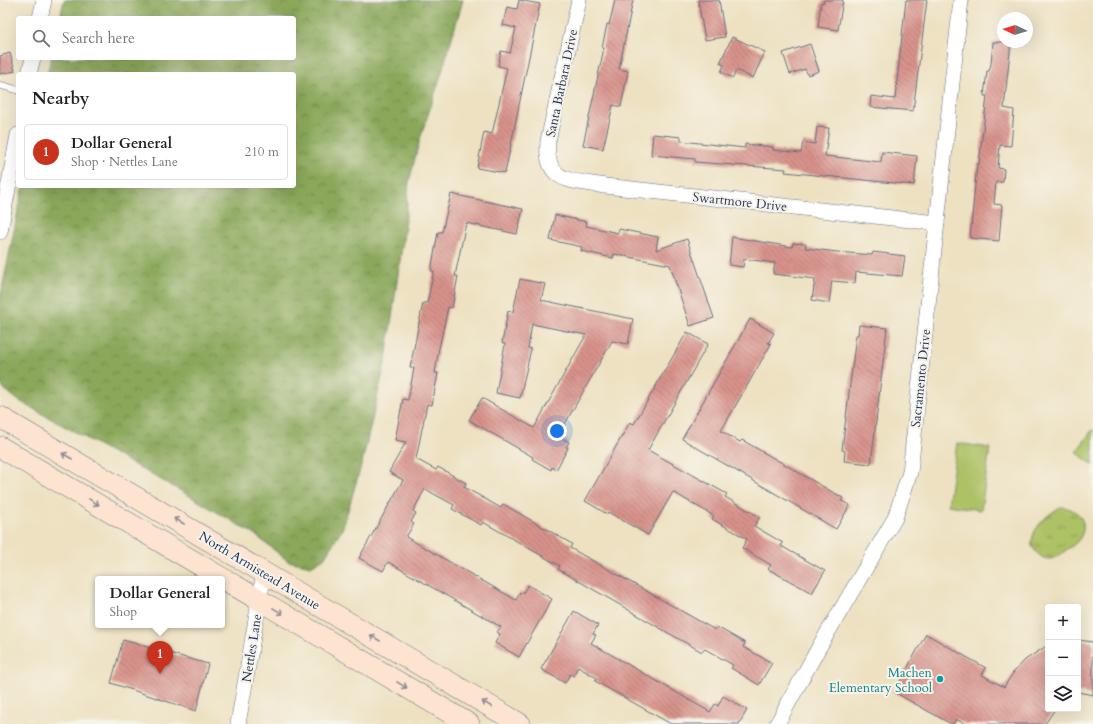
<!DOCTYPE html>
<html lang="en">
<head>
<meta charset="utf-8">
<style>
  :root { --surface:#fff; --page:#f6f6f6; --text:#202124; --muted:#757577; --line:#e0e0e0; --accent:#c8321e }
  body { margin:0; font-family:Cardo,serif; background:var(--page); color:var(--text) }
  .controls { position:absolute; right:12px; bottom:12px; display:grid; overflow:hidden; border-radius:4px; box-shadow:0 4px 16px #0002 }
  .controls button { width:36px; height:36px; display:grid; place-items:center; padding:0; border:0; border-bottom:1px solid var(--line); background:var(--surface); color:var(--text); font:20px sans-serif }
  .compass { position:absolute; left:997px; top:12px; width:36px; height:36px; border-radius:50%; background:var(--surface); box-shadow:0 4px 16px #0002; rotate:274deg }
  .you { position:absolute; left:557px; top:431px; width:14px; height:14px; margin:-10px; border:3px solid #fff; border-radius:50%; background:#1a73e8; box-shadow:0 0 0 6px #1a73e833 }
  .badge { display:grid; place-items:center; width:26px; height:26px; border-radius:50%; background:var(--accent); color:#fff; font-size:13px; font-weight:700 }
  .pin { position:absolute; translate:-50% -33px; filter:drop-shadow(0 1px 2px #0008) }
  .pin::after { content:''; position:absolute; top:21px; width:14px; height:12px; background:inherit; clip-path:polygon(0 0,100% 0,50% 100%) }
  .popup { position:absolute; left:95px; top:576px; width:130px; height:52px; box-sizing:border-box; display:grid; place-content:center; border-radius:4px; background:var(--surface); filter:drop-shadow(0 1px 3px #0005); font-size:13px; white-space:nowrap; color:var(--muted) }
  .popup b { font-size:15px; color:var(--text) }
  .popup::after { content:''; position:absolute; left:50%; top:100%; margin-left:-8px; border:8px solid transparent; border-top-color:var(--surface) }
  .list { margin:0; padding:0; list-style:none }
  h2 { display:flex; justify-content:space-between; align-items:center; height:52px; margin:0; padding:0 16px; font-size:17px }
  h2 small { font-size:13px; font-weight:400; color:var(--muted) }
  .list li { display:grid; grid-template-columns:26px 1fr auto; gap:12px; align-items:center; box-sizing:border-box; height:56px; margin:0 8px 8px; padding:0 8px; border:1px solid var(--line); border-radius:4px }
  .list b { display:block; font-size:15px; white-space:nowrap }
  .list p { margin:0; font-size:13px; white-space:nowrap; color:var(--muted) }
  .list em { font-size:13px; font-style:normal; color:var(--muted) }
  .icon { flex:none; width:22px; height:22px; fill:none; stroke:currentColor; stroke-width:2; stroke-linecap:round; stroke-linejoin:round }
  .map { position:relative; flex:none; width:1093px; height:724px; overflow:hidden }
  .search { position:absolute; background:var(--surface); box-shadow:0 4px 16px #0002; left:16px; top:16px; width:280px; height:44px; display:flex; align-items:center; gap:10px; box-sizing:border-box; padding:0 14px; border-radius:4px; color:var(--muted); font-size:15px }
  .panel { position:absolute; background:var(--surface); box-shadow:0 4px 16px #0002; left:16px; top:72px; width:280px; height:116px; border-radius:4px }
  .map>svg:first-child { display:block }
  .grass { fill:url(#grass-tufts); stroke:#647862 }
  .forest { fill:url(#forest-crowns); stroke:#526b5c }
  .pitch { fill:#adc165; stroke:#647862 }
  .building { fill:url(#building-back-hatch) }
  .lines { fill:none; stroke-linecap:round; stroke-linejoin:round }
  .service-casing { stroke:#646d81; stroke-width:8 }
  .minor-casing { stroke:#646d81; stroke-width:16 }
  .secondary-casing { stroke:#646d81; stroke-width:22 }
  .service { stroke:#fff; stroke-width:7 }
  .minor { stroke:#fff; stroke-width:15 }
  .secondary { stroke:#fde4d0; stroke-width:21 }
  .oneway { stroke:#8c8a97 }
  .culture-dot { fill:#0f9aa8; stroke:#f7f3e8; stroke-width:1.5 }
  .labels { text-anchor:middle; stroke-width:4; stroke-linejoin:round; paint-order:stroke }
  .street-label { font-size:13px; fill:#1b2f5e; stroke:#f7f3e8 }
  .culture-label { font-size:13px; fill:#0d838f; stroke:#f7f3e8; text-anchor:end }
</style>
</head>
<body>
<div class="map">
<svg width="1093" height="724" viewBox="0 0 1093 724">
  <defs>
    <pattern id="grass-tufts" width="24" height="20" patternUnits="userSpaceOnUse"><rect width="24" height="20" fill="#adc165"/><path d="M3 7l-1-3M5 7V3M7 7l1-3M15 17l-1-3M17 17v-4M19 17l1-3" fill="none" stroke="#8c9d56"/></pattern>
    <pattern id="forest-crowns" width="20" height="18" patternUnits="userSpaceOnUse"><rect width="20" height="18" fill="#8aa75a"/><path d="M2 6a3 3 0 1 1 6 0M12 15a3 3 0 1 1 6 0" fill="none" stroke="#70884e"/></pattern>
    <pattern id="building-back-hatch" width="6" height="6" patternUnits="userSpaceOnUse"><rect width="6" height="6" fill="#d8938b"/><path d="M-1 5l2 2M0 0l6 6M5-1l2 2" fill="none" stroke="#ae7875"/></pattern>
  </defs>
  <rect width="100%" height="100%" fill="#f7f3e8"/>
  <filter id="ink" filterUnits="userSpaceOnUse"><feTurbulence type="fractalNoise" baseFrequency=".025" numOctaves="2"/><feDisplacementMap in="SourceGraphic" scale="8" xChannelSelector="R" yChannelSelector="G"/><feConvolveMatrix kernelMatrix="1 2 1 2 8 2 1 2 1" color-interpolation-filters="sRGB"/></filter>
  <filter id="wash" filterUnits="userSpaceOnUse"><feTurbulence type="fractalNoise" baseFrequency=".012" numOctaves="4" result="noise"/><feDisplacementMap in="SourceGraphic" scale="16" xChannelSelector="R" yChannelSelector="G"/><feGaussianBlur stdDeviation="0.9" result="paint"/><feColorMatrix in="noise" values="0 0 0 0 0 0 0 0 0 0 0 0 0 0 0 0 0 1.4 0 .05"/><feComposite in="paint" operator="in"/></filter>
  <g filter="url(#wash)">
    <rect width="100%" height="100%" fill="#ede1c1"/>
    <path class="grass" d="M1060 507C1077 507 1090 522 1080 538 1077 543 1071 547 1066 550 1053 562 1042 563 1032 546 1030 529 1047 515 1060 507Z"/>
    <polygon class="forest" points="64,0 463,0 441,75 420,139 409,182 405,226 386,359 362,463 342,530 324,558 311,566 288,561 254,534 183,492 19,401 3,388 0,382 0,299 23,186 294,186 294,74 47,74 51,58 294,58 294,18 60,18"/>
    <g class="pitch">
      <polygon points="1093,429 1093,465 1076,452"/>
      <polygon points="957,443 990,448 981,510 948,505"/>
    </g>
    <g id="blocks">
      <g class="building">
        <polygon points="519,0 540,4 505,173 477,168 484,132 492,134 507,68 498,66 501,51 510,53 516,28 503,25 507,7 517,9"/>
        <polygon points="615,0 633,0 619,69 628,71 621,107 613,105 603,149 583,145 604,48 602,48 607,24 609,25"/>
        <polygon points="698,0 719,0 725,37 705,40"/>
        <polygon points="824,0 843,0 838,30 818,27 821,2 823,3"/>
        <polygon points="906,0 927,0 913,111 870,107 871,96 895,99"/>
        <polygon points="732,37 765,52 753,78 736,70 733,78 721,72 724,65 720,63"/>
        <polygon points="993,42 1011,42 1004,108 1014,110 1011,146 1000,145 998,168 1004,169 1003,182 996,182 994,204 1002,205 999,241 970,238 977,164 979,164 987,96 984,96 987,71 989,71 991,64"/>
        <polygon points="810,44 819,71 808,75 805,69 790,74 783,53"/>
        <polygon points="10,53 15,71 0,74 0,56"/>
        <polygon points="817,127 829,128 825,156 881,162 882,152 917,156 914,185 785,172 786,169 695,162 695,159 651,155 653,134 681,137 681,141 745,148 745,144 773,147 773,150 801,153 803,142 815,144"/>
        <polygon points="451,194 523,209 517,234 466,223 455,276 458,276 452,308 448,307 438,353 435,373 438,373 432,405 427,404 416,459 436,470 438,467 466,483 464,487 501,508 503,504 572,544 570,548 588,558 715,630 717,627 745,643 743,647 772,663 759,685 731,668 733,665 705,649 702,652 658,627 558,569 560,566 483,522 481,525 452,509 454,505 425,489 413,511 416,513 411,522 414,524 406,537 516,600 520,592 522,594 528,585 552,599 519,657 495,643 500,634 497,632 501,627 388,562 383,571 359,558 403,480 389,472 406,442 395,440 403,399 408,400 414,368 410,368 423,303 427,303 434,271 431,271 438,232 442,232"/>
        <polygon points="555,215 587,222 586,226 618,233 619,229 658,237 656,250 687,239 714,318 690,326 670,265 614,254 613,258 581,251 582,247 550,240"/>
        <polygon points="732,237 792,247 793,243 806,244 805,248 837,252 872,255 873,252 905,256 902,276 856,272 855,283 832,281 829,303 812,300 815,279 773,274 775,263 744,259 743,267 729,265"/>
        <polygon points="520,279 545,284 541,300 633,319 628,344 612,341 558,436 569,442 566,447 568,448 556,470 552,467 551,470 532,459 533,457 469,420 482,398 534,428 586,335 532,324 528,348 531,349 520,398 496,393 505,344 502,343 508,311 513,312"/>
        <polygon points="750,319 774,333 768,343 771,344 721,431 740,442 742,440 843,498 841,501 850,505 836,529 682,439"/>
        <polygon points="859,325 887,328 871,464 844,461 845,451 842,450 856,335 858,335"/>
        <polygon points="687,332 708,344 648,450 727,494 725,497 760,517 754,526 783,543 781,546 825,571 812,593 768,569 771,565 742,548 747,539 712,519 714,516 673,492 648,535 608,512 607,514 585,501 630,422 634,424"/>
        <polygon points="574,611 598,625 593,634 596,635 591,643 710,712 715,704 718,706 723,696 747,710 739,724 671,724 595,681 597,678 578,667 573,676 570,674 565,683 541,669"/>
        <polygon points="926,634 986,668 982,675 1004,687 1013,673 1025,660 1048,645 1048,709 1055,709 1045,724 965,724 956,719 953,724 951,724 894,692"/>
        <polygon points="123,640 208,664 196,711 111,683"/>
        <polygon points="1078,640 1093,642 1093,695 1078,692"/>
      </g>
    </g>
  </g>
  <g filter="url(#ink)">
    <use href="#blocks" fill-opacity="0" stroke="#646d81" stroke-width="1"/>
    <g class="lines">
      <defs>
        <polyline id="service" points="0,85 18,90"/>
        <g id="minor">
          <path d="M579 0 548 141C544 184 572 180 605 186L937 223"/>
          <polyline points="40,18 44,0"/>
          <polyline points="29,74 33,58"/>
          <polyline points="0,232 18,135"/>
          <polyline points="238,724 264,573"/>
          <polyline points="777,724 818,649 895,518 910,472 961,0"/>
        </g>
        <g id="secondary">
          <polyline points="0,417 520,724"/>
          <polyline points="0,447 469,724"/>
        </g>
      </defs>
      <use href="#service" class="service-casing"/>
      <use href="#minor" class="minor-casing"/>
      <use href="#secondary" class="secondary-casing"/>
      <use href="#service" class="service"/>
      <use href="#minor" class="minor"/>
      <use href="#secondary" class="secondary"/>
    </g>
    <defs><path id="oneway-shaft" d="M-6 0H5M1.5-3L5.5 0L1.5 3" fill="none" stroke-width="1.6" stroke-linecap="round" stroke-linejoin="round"/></defs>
    <g class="oneway">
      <use href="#oneway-shaft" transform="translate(67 456) rotate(-150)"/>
      <use href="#oneway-shaft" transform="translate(94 502) rotate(31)"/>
      <use href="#oneway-shaft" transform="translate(179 521) rotate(-150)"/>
      <use href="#oneway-shaft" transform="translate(278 611) rotate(31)"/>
      <use href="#oneway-shaft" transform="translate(375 638) rotate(-150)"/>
      <use href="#oneway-shaft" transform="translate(402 685) rotate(31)"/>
      <use href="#oneway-shaft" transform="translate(487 704) rotate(-150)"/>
    </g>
  </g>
  <circle class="culture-dot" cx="940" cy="679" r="4"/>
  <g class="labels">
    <g class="street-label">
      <text transform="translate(561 83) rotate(-78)" y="5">Santa Barbara Drive</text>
      <text transform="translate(740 201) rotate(6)" y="5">Swartmore Drive</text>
      <text transform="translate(920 378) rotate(-84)" y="5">Sacramento Drive</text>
      <text transform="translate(260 570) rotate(31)" y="5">North Armistead Avenue</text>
      <text transform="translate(251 648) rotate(-81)" y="5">Nettles Lane</text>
    </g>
    <g class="culture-label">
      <text x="932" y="677">Machen<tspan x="932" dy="15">Elementary School</tspan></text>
    </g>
  </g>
</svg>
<div class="controls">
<button>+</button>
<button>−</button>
<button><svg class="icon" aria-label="layers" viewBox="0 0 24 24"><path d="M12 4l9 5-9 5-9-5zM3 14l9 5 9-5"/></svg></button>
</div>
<svg class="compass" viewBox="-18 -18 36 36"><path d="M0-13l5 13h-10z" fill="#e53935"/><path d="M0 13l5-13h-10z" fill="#757577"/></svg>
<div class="you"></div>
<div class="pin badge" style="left:160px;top:674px">1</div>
<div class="popup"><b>Dollar General</b>Shop</div>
<div class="search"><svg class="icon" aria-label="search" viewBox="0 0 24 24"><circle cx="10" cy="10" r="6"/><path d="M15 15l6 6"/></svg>Search here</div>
<section class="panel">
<h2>Nearby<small></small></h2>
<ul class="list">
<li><span class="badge">1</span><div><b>Dollar General</b><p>Shop · Nettles Lane</p></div><em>210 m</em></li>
</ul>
</section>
</div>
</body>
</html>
